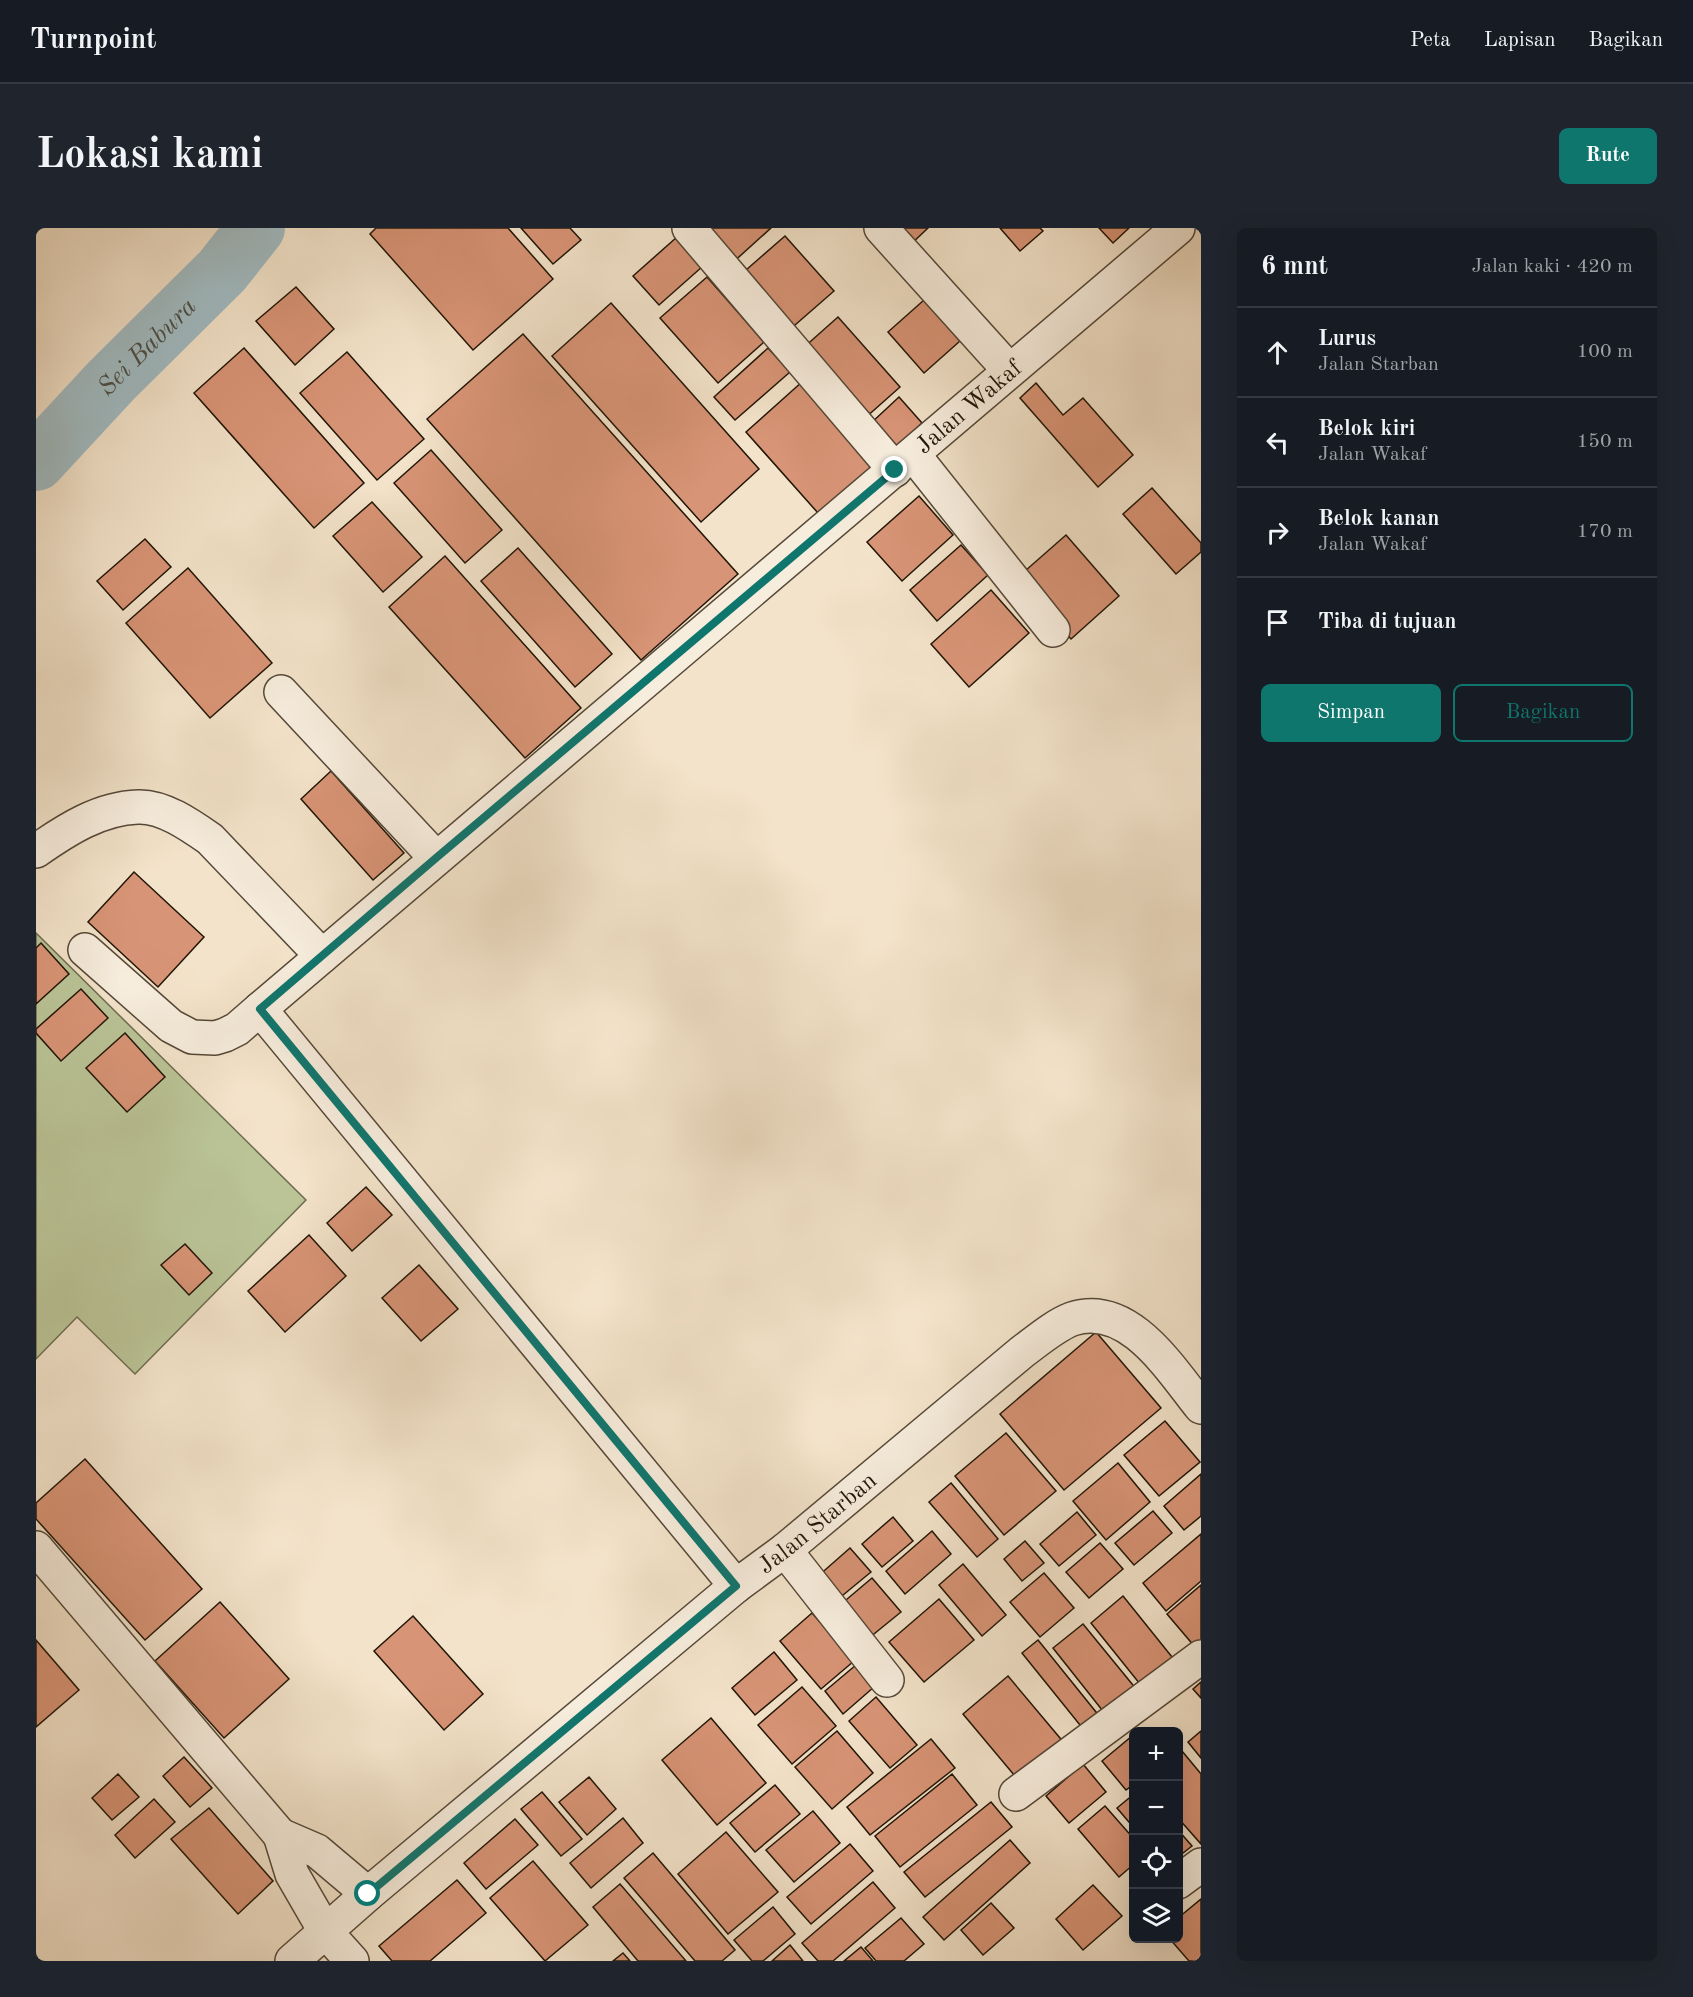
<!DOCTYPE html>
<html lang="id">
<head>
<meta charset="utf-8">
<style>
  :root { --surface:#171b24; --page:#20242c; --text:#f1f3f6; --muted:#9ea1a6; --line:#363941; --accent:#0f766e }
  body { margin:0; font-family:"Old Standard TT",serif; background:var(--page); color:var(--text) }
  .controls { position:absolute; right:18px; bottom:18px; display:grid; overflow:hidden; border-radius:9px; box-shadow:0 6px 24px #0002 }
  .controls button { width:54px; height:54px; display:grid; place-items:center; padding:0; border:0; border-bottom:2px solid var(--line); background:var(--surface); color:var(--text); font:30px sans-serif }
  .stop { position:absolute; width:18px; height:18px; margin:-14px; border:4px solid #0f766e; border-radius:50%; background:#fff }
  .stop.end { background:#0f766e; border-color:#fff; box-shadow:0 2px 6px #0008 }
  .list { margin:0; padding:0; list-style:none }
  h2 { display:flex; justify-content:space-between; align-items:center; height:78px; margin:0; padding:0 24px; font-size:26px }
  h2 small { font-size:20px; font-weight:400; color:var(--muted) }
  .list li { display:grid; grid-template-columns:39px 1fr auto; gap:18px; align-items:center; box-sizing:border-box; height:90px; padding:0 24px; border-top:2px solid var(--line) }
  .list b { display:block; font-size:22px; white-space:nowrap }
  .list p { margin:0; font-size:20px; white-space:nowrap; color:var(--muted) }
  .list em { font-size:20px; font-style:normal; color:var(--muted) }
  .actions { display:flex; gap:12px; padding:18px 24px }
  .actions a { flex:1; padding:14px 0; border:2px solid var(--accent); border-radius:9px; text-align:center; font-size:21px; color:var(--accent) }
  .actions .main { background:var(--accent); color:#fff }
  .icon { flex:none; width:33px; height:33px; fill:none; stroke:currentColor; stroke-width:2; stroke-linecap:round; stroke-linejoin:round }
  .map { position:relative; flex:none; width:1165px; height:1733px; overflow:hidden; border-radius:9px }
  header { display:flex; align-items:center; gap:36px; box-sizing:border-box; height:84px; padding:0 30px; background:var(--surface); border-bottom:2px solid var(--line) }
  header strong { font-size:28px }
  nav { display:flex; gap:33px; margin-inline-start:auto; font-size:21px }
  .intro { display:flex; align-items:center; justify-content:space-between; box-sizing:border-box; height:144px; padding:0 36px }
  h1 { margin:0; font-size:42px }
  .button { padding:15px 27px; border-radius:9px; background:var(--accent); color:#fff; font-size:21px; font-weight:700 }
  main { display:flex; gap:36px; padding:0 36px }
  aside { flex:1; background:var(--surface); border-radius:9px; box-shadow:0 6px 24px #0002 }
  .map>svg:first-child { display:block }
  .green { fill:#bac497; stroke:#6d6c4f; stroke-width:1.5 }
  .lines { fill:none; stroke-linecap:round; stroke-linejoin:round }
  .river { stroke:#a1bbc2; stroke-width:58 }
  .building { fill:#d89476; stroke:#201507; stroke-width:1.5 }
  .minor-casing { stroke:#554838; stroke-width:36 }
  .minor { stroke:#f7eddd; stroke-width:33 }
  .route { stroke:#0f766e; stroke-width:8 }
  .labels { text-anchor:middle; stroke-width:6; stroke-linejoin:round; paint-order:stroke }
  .street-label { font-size:24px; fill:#201507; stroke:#f7eddd }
  .water-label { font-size:26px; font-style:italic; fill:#4d4f48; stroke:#f7eddd }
</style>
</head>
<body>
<header>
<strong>Turnpoint</strong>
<nav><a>Peta</a><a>Lapisan</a><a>Bagikan</a></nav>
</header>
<div class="intro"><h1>Lokasi kami</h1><a class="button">Rute</a></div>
<main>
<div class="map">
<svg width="1165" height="1733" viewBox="0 0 1165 1733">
  <rect width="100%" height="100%" fill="#f3e3ca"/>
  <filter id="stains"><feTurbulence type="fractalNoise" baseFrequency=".00333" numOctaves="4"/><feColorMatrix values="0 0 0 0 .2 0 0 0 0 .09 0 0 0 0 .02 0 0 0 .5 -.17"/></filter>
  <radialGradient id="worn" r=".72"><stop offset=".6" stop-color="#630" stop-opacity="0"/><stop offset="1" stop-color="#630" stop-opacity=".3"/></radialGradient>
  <polygon class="green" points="0,705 270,972 99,1146 41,1089 0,1131"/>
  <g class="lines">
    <path class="river" id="s1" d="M0 234 75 153 186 43 220 0"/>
  </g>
  <g class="building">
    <polygon points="340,0 472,0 517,51 437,122 334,6"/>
    <polygon points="485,0 534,0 545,12 517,36"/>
    <polygon points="661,0 735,0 694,37"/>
    <polygon points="856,0 892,0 873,18"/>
    <polygon points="964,0 1004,0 1007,3 984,23"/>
    <polygon points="1063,0 1093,0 1077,15"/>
    <polygon points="749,8 798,63 751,104 702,49"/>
    <polygon points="641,9 667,38 623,77 597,48"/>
    <polygon points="671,49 728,114 682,155 624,90"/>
    <polygon points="260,59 298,101 259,137 220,93"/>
    <polygon points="888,72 924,113 888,145 852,104"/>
    <polygon points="575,75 723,241 665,294 516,128"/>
    <polygon points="802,89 864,159 828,191 766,121"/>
    <polygon points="487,106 702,346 605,432 391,191"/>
    <polygon points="208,120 328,255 278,300 158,165"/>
    <polygon points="732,120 754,144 699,192 678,169"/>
    <polygon points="311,124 388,211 341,252 264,165"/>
    <polygon points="767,153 848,244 790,294 710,204"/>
    <polygon points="1000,155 1027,187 1047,170 1097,227 1062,259 984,170"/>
    <polygon points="863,169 886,195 857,222 834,196"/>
    <polygon points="395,222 466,302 429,335 358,255"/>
    <polygon points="1116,260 1165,315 1165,324 1140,346 1087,286"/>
    <polygon points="883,268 917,307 866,353 831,314"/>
    <polygon points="336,274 386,329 347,364 297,308"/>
    <polygon points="1030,307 1083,368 1035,411 981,350"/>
    <polygon points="109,311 135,339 87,382 61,353"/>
    <polygon points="925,317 952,347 901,393 874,362"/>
    <polygon points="482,320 576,426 539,459 445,353"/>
    <polygon points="409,328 545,480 489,530 353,379"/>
    <polygon points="152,340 236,435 174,490 90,395"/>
    <polygon points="955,362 993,405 933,459 895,416"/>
    <polygon points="295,543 368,625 337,652 265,571"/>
    <polygon points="98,644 168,709 122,759 52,694"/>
    <polygon points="5,715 33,746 0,776 0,720"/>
    <polygon points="45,761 72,790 25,833 0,805 0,801"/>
    <polygon points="89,805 129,849 91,884 50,840"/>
    <polygon points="330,959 356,987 316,1023 291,995"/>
    <polygon points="273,1007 310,1048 249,1104 212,1063"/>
    <polygon points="149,1016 176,1045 153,1067 125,1037"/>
    <polygon points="383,1037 422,1081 385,1113 346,1070"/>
    <polygon points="1060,1104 1125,1180 1028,1262 964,1186"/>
    <polygon points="1129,1193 1164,1234 1123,1268 1088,1227"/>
    <polygon points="970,1205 1020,1263 968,1307 919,1248"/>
    <polygon points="49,1231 166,1361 109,1412 0,1291 0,1275"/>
    <polygon points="1082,1235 1114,1274 1070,1312 1037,1273"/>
    <polygon points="1165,1246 1165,1288 1148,1302 1128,1278"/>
    <polygon points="915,1255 962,1311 941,1329 893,1274"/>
    <polygon points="1117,1283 1136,1305 1098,1337 1079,1315"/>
    <polygon points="1041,1284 1060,1307 1023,1338 1004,1316"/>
    <polygon points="857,1289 877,1313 846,1339 826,1316"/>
    <polygon points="896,1303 915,1326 869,1366 850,1343"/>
    <polygon points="1165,1306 1165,1353 1130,1383 1107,1355"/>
    <polygon points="989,1313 1008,1335 986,1353 968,1331"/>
    <polygon points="1064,1315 1087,1341 1053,1370 1030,1344"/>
    <polygon points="814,1320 835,1344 801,1372 781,1349"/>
    <polygon points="927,1336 970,1387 946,1408 903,1357"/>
    <polygon points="1008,1345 1038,1380 1004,1409 974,1374"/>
    <polygon points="836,1350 865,1384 833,1410 804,1377"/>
    <polygon points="1165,1357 1165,1426 1131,1386"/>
    <polygon points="1087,1368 1144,1439 1112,1466 1055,1395"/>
    <polygon points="903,1371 938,1412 888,1454 853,1414"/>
    <polygon points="184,1374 253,1451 188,1510 119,1433"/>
    <polygon points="776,1385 818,1433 785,1461 744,1413"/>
    <polygon points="377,1388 447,1466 408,1502 338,1423"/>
    <polygon points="1047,1396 1105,1467 1074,1492 1017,1420"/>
    <polygon points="0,1412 43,1462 0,1499"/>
    <polygon points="1002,1412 1064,1489 1048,1502 986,1425"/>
    <polygon points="738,1424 761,1452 719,1487 696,1460"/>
    <polygon points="820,1437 838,1459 807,1486 789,1463"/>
    <polygon points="972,1448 1029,1516 984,1554 927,1486"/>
    <polygon points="1165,1454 1165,1470 1157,1461"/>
    <polygon points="766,1459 800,1498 756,1536 722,1497"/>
    <polygon points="840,1469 881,1517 854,1540 813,1493"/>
    <polygon points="675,1490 730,1555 681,1597 626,1532"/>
    <polygon points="801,1503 837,1545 796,1581 759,1539"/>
    <polygon points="1165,1503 1165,1530 1152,1514"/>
    <polygon points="1096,1508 1098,1510 1098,1556 1090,1562 1066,1533"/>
    <polygon points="895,1511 919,1540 834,1607 811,1579"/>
    <polygon points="1146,1523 1165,1546 1165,1616 1142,1590 1142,1526"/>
    <polygon points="148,1529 176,1560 154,1579 127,1548"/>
    <polygon points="1047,1536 1070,1564 1033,1595 1010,1568"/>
    <polygon points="82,1546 103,1569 76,1592 56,1570"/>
    <polygon points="916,1546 941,1577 864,1639 839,1608"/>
    <polygon points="553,1549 580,1581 551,1607 523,1574"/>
    <polygon points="739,1557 764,1586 719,1624 694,1595"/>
    <polygon points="506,1564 546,1611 525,1628 485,1581"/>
    <polygon points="1098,1566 1098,1600 1081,1580"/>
    <polygon points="118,1571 139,1594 99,1630 79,1607"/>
    <polygon points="955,1574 976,1599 889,1669 868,1644"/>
    <polygon points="1069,1578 1098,1611 1098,1636 1083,1649 1042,1601"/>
    <polygon points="173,1580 237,1653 202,1686 135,1611"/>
    <polygon points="777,1583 804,1615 758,1654 730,1622"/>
    <polygon points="587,1590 607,1615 555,1660 534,1635"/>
    <polygon points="479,1591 502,1617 450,1661 428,1635"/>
    <polygon points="1142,1602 1156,1618 1142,1629"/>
    <polygon points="690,1604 742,1664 692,1706 642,1646"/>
    <polygon points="974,1612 994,1635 908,1712 887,1689"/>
    <polygon points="814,1616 837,1643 775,1696 751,1669"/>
    <polygon points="617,1625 699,1722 686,1733 659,1733 588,1650"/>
    <polygon points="497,1633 552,1697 509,1733 454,1670"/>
    <polygon points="421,1652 450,1685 394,1733 356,1733 343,1718"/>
    <polygon points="837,1654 859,1680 797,1733 782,1733 766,1715"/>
    <polygon points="584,1656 650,1733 602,1733 557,1679"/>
    <polygon points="1057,1657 1086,1688 1047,1722 1020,1691"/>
    <polygon points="1165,1671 1165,1733 1153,1733 1133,1710 1142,1710 1142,1690"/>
    <polygon points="955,1675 978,1700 947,1727 925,1702"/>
    <polygon points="737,1679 759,1706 727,1733 716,1733 698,1712"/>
    <polygon points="865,1690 888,1716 868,1733 840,1733 829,1720"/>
    <polygon points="754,1717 767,1733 736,1733"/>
    <polygon points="825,1719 837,1733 808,1733"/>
    <polygon points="587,1725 594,1733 577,1733"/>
  </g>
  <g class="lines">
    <defs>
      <g id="minor">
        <polyline points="653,0 859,242"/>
        <polyline points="845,0 973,142"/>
        <polyline points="877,226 1017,402"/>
        <polyline points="245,464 400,630"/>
        <path d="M0 623C30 602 64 580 102 579 127 578 154 597 174 611L286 728"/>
        <polyline points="49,722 135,798 156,809 179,810 189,807 201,801 224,781"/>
        <polyline points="0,1320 244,1607"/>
        <polyline points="749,1322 851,1452"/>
        <path id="s2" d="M700 1358 224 781 1142 0"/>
        <polyline points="980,1566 1165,1429"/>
        <polyline points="1142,1654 1165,1637"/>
        <path id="s3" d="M256 1733 332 1666 700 1358 749 1322 986 1124C1001 1113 1018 1098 1036 1091 1093 1072 1135 1142 1165 1179"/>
        <polyline points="316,1733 289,1703 256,1646 244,1607 281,1623 332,1666"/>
      </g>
    </defs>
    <use href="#minor" class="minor-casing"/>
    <use href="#minor" class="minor"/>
  </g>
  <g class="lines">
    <polyline class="route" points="332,1666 700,1358 224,781 400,630 859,242"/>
  </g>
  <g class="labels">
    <g class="street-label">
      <text dy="8" stroke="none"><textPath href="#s2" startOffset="1678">Jalan Wakaf</textPath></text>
      <text dy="8" stroke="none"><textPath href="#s3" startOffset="684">Jalan Starban</textPath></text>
    </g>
    <g class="water-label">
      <text dy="9" stroke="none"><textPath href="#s1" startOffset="160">Sei Babura</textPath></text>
    </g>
  </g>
  <rect width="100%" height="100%" filter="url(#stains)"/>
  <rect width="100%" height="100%" fill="url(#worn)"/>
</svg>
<div class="controls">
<button>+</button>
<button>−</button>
<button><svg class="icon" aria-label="locate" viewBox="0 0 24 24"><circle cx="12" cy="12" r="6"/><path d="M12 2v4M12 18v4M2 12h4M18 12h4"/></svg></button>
<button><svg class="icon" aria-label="layers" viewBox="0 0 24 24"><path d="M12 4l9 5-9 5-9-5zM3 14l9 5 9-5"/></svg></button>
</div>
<div class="stop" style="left:332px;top:1666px"></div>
<div class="stop end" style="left:859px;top:242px"></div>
</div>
<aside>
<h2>6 mnt<small>Jalan kaki · 420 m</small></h2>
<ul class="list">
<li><svg class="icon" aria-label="ahead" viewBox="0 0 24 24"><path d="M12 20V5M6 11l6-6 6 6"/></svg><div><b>Lurus</b><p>Jalan Starban</p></div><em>100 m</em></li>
<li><svg class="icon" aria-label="left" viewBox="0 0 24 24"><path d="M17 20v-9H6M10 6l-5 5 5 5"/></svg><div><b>Belok kiri</b><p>Jalan Wakaf</p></div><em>150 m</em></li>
<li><svg class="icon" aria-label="right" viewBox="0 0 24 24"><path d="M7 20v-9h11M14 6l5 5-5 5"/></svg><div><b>Belok kanan</b><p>Jalan Wakaf</p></div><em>170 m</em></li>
<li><svg class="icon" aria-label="arrive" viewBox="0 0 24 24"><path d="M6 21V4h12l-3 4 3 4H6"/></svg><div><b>Tiba di tujuan</b></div></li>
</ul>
<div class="actions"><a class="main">Simpan</a><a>Bagikan</a></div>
</aside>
</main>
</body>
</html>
